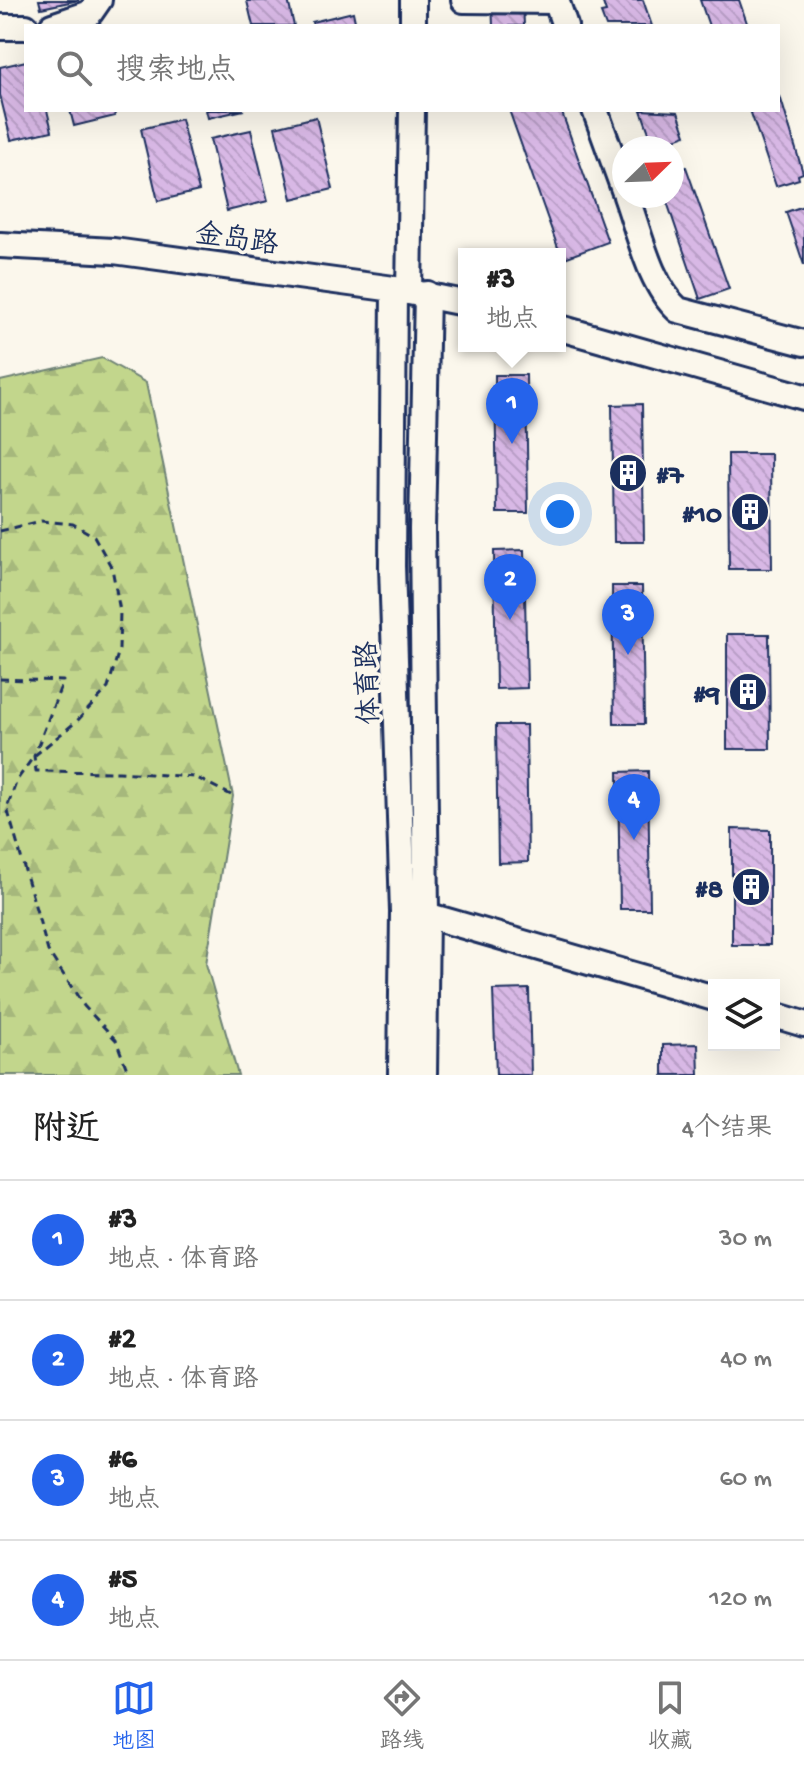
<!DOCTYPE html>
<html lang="zh">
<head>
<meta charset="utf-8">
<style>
  :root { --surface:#fff; --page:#f2f2f2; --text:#222; --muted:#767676; --line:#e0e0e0; --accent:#2563eb }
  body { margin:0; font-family:"Gochi Hand","LXGW WenKai TC",sans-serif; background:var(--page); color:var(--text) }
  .controls { position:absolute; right:24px; bottom:24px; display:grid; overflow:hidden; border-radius:0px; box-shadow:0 8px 32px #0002 }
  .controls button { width:72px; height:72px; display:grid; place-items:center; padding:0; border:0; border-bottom:2px solid var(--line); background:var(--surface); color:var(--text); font:40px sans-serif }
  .compass { position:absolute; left:612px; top:136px; width:72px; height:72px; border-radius:50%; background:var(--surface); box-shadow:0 8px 32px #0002; rotate:67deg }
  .you { position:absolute; left:560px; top:514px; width:28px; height:28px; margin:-20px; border:6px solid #fff; border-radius:50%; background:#1a73e8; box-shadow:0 0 0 12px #1a73e833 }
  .badge { display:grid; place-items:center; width:52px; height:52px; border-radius:50%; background:var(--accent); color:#fff; font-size:26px; font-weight:700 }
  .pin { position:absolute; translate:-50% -66px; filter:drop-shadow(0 2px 4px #0008) }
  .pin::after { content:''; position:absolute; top:42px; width:28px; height:24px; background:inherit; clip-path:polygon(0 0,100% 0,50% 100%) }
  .popup { position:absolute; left:458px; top:248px; width:108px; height:104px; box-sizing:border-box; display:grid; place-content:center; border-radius:0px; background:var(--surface); filter:drop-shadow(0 2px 6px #0005); font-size:26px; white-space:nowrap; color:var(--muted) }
  .popup b { font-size:30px; color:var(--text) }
  .popup::after { content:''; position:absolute; left:50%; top:100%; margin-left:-16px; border:16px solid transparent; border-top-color:var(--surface) }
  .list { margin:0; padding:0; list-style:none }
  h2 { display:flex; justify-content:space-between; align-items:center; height:104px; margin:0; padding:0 32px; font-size:34px }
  h2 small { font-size:26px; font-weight:400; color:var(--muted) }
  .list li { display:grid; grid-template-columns:52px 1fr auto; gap:24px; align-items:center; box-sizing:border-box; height:120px; padding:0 32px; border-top:2px solid var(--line) }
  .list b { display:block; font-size:30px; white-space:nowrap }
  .list p { margin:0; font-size:26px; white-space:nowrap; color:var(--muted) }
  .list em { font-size:26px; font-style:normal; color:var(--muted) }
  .icon { flex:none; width:44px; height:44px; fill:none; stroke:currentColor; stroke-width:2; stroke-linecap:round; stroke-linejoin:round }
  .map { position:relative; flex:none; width:804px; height:1075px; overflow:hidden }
  .search { position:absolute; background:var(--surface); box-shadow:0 8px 32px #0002; left:24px; right:24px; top:24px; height:88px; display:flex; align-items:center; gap:20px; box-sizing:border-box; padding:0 28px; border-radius:0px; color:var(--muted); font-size:30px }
  .sheet { height:584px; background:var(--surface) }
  nav { display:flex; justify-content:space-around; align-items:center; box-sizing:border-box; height:112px; border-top:2px solid var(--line); background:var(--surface); font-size:22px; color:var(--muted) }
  nav a { display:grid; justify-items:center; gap:4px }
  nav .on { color:var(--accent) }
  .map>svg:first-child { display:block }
  .forest { fill:url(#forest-firs); stroke:#6e8275; stroke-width:2 }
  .building { fill:url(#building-back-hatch); stroke:#1b2f5e; stroke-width:2 }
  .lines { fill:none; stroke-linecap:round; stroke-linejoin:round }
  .minor-casing { stroke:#1b2f5e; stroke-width:30 }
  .path { stroke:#1b2f5e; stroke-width:3; stroke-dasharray:8 6; stroke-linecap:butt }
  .minor { stroke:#fbf7ec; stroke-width:24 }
  .labels { text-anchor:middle; stroke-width:7; stroke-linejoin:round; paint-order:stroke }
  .street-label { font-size:28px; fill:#1b2f5e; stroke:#fbf7ec }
  .poi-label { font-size:28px; font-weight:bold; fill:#1b2f5e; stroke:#fbf7ec; text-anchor:end }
</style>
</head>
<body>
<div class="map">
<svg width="804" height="1075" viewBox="0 0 804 1075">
  <defs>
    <pattern id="forest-firs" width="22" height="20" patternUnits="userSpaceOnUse" patternTransform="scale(2)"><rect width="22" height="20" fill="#c2d68c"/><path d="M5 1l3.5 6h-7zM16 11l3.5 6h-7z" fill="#a6b87b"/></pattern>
    <pattern id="building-back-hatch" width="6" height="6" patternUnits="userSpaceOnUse" patternTransform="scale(2)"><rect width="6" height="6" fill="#d8b8e5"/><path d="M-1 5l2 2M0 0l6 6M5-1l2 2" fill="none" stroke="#b99ec7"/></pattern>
  </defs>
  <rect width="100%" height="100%" fill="#fbf7ec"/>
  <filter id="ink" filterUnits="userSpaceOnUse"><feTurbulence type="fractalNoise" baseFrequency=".0125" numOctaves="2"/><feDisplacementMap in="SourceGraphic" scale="16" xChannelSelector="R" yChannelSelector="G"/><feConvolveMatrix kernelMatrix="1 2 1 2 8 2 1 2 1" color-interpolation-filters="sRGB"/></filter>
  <g filter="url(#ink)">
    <polygon class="forest" points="102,358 146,383 233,796 206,964 238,1075 0,1075 0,381"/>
    <g class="building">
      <polygon points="39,0 79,0 41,8"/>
      <polygon points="288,0 294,26 253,26 247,1"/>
      <polygon points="492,0 523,0 524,26 493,26"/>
      <polygon points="607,0 643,0 652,26 606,26 601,13 606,12 603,3"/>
      <polygon points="700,0 739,0 748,26 709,26"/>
      <polygon points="353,12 356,26 313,26 312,22"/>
      <polygon points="26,61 26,110 47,110 52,131 11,140 0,95 0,67"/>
      <polygon points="780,96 803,173 798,175 799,179 776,186 750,110 778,110"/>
      <polygon points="70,110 114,110 115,116 74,126"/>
      <polygon points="206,110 244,110 208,118"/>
      <polygon points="509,110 561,110 608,242 562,259"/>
      <polygon points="641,110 678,112 686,135 664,143 662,138 652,141"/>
      <polygon points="316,117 333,189 292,199 275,127"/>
      <polygon points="181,119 199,191 158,201 141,129"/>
      <polygon points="251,130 268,201 227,211 210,139"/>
      <polygon points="686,167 729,289 700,299 665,196 672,196 672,172"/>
      <polygon points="804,206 804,265 786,212"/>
      <polygon points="495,375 526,375 528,513 497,513"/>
      <polygon points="642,404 644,542 614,542 612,405"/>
      <polygon points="728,454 771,454 772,569 729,569"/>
      <polygon points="524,550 527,688 496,689 494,551"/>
      <polygon points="612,586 642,586 644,724 614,724"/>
      <polygon points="727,634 769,634 770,749 727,749"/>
      <polygon points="496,725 526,725 528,862 498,863"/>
      <polygon points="648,771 650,909 620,909 618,772"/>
      <polygon points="732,829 770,830 770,945 732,945"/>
      <polygon points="529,989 531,1075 496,1075 493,990"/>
      <polygon points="698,1044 699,1075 663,1075 663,1045"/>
    </g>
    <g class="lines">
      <defs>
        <g id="minor">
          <polyline points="464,0 556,1"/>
          <polyline points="556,0 565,26"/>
          <polyline points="52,26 90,13 99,0"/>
          <polyline points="413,26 413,0"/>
          <polyline points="0,27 26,27"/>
          <polyline points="595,110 624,190"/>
          <path d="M626 196C639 232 650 285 678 310L804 343"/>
          <polyline points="0,245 114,251 394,289 464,303"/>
          <polyline points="394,289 392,566 403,912 401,1075"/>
          <polyline points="409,292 412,110"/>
          <polyline points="560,328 804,397"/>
          <polyline points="412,913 426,915 714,998"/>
          <polyline points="774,1015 804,1024"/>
          <polyline points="424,1075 426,915 422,529 427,294"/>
        </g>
      </defs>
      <use href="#minor" class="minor-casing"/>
      <g class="path">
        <polyline points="0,531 41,521 73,524 94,536 112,568 120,611 119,650 108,688 77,721 34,756 17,780 7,808 48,951 84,1006 116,1040 129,1075"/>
        <polyline points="0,679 63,681 34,756 36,771 119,772 195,777 233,796"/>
      </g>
      <use href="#minor" class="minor"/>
    </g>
  </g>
  <defs>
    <symbol id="building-disc" viewBox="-11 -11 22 22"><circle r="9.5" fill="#1b2f5e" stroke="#fbf7ec"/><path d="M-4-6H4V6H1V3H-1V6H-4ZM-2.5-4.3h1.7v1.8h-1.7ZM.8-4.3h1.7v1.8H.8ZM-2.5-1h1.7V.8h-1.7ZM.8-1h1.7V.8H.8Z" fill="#fff"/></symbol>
  </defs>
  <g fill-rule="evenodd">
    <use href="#building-disc" x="606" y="451" width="44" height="44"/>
    <use href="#building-disc" x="728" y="490" width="44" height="44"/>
    <use href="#building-disc" x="726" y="670" width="44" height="44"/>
    <use href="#building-disc" x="729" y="865" width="44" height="44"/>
  </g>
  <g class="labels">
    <g class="street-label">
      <text transform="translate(237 237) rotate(8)" y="10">金岛路</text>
      <text transform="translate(366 683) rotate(-92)" y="10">体育路</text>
    </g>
    <g class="poi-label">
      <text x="656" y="483" text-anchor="start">#7</text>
      <text x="722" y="522">#10</text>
      <text x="720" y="702">#9</text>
      <text x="723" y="897">#8</text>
    </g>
  </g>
</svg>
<div class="controls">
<button><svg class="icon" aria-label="layers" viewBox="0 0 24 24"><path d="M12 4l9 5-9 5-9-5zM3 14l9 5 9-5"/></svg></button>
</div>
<svg class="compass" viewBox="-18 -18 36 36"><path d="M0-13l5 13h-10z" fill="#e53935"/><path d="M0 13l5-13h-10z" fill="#767676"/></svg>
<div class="you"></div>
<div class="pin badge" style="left:512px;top:444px">1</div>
<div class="popup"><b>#3</b>地点</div>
<div class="pin badge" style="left:510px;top:620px">2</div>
<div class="pin badge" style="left:628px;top:655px">3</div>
<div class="pin badge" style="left:634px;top:840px">4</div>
<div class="search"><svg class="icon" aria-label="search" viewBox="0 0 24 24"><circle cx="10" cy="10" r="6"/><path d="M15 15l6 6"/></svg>搜索地点</div>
</div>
<section class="sheet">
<h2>附近<small>4个结果</small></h2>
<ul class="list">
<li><span class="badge">1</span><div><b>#3</b><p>地点 · 体育路</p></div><em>30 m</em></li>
<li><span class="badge">2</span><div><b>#2</b><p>地点 · 体育路</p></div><em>40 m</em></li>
<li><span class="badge">3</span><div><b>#6</b><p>地点</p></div><em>60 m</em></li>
<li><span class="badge">4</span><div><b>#5</b><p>地点</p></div><em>120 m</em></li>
</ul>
</section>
<nav>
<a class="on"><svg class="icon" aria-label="map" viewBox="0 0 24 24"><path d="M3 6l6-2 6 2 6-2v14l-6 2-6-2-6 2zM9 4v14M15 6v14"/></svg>地图</a>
<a><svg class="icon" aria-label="directions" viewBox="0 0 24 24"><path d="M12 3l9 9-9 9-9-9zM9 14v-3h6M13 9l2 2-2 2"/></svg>路线</a>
<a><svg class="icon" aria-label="saved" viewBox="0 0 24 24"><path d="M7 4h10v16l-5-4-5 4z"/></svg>收藏</a>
</nav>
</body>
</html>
